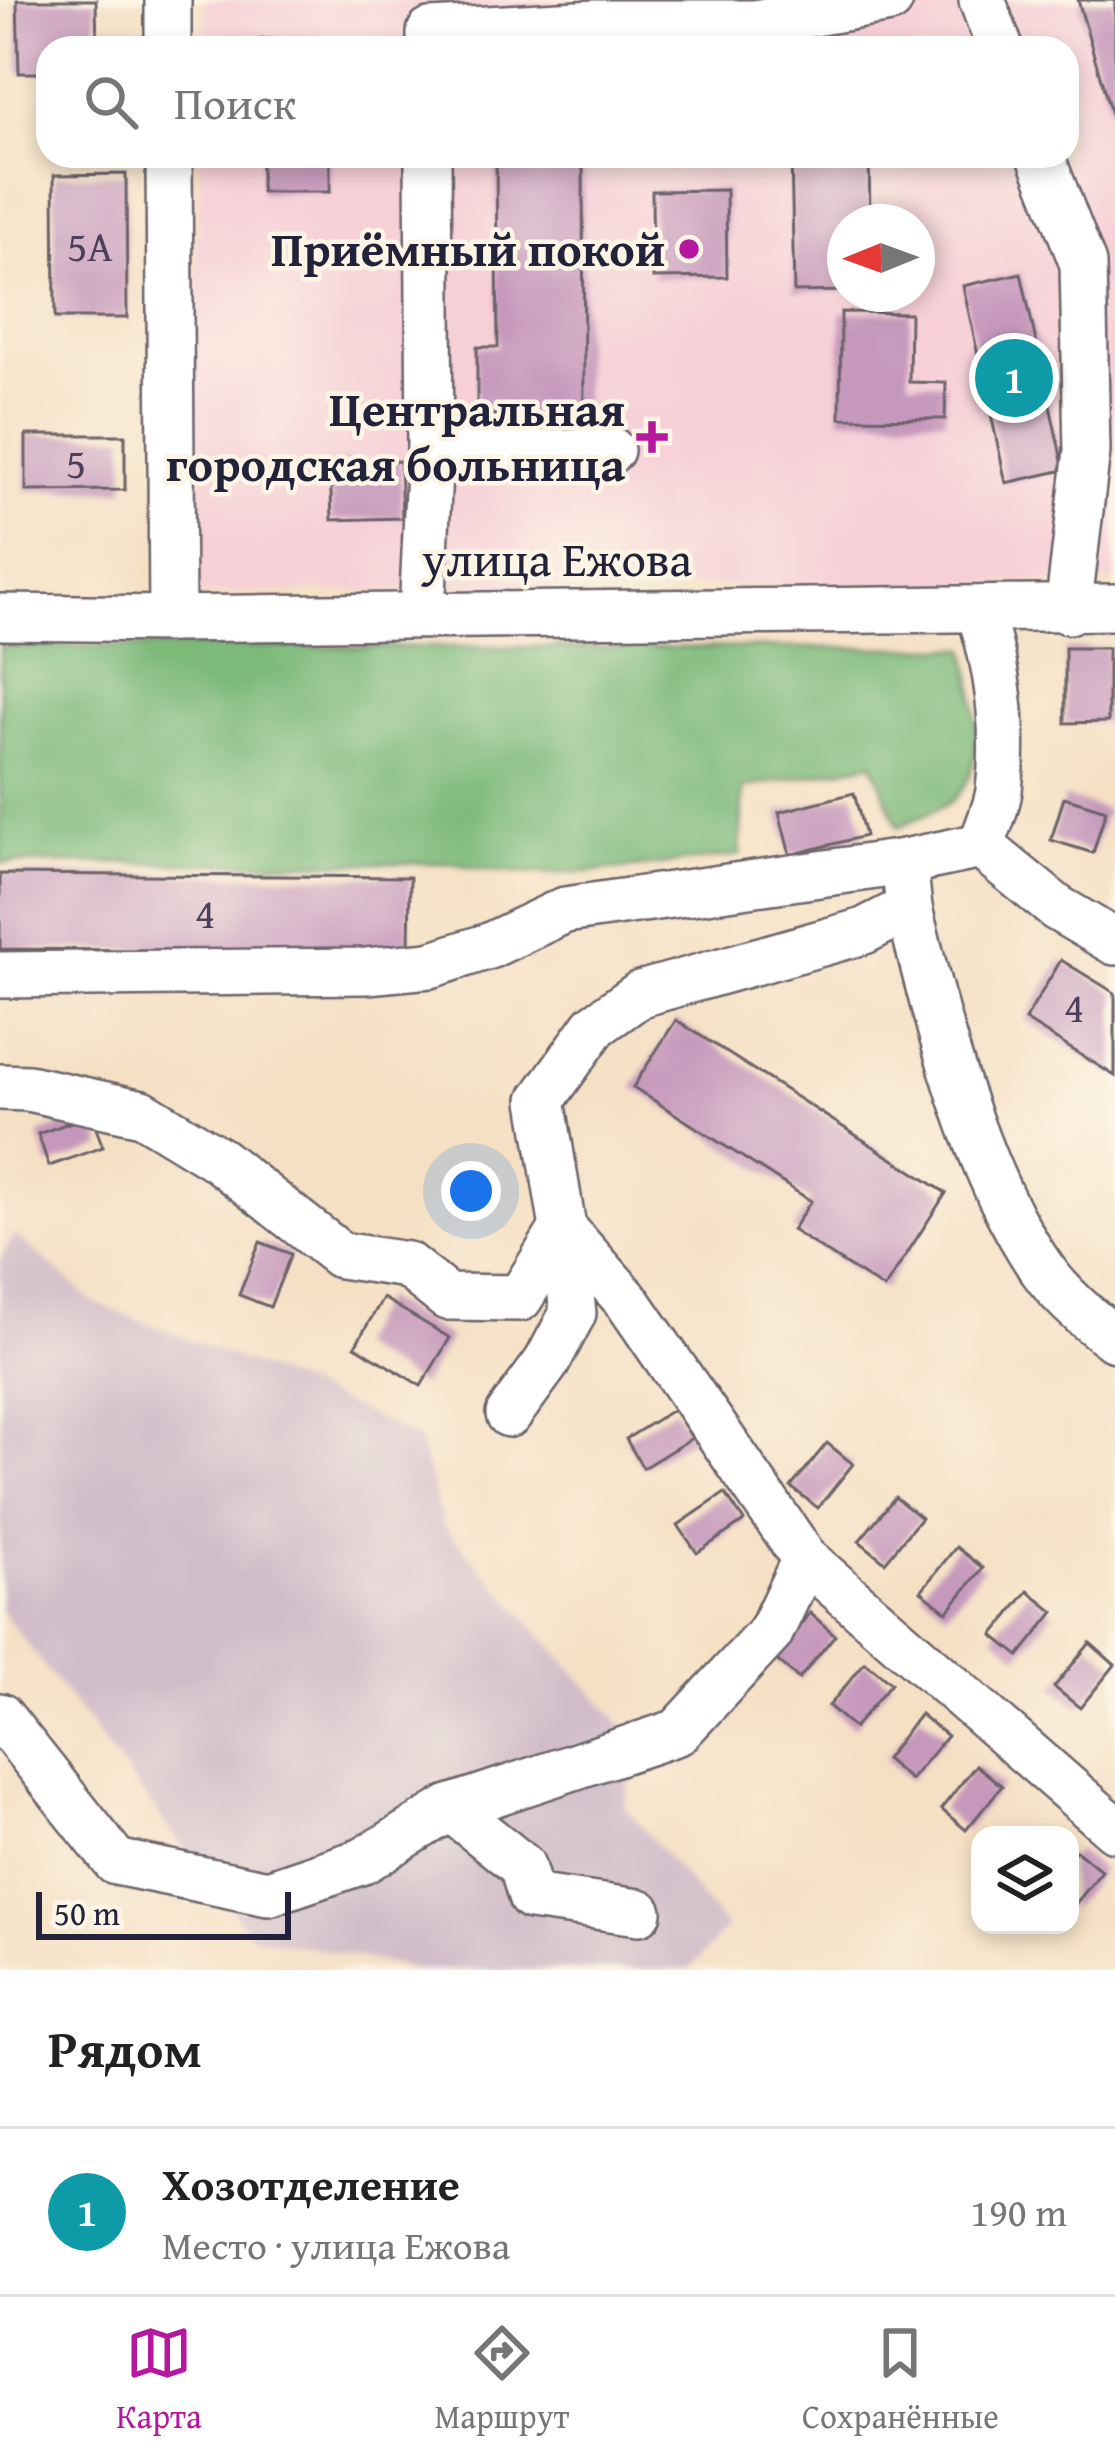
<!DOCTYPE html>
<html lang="ru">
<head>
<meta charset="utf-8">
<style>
  :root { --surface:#fff; --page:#f6f6f6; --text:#222; --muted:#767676; --line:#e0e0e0; --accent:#b5179e }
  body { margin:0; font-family:"Gentium Book Plus",serif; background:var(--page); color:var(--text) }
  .controls { position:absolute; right:36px; bottom:36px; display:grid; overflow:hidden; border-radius:24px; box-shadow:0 6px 18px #0003 }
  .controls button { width:108px; height:108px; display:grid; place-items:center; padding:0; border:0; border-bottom:3px solid var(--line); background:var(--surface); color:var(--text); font:60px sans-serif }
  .compass { position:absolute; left:827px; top:204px; width:108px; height:108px; border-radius:50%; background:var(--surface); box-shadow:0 6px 18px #0003; rotate:269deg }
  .scale { position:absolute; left:36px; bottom:30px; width:255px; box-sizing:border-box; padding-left:12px; border:6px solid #22223b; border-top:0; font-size:33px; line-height:42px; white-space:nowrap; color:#22223b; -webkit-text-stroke:9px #fcf5e5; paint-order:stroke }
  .you { position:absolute; left:471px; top:1191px; width:42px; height:42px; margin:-30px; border:9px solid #fff; border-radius:50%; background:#1a73e8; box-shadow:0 0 0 18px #1a73e833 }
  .badge { display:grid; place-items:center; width:78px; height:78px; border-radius:50%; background:var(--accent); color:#fff; font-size:39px; font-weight:700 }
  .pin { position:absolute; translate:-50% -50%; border:6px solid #fff; box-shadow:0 3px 12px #0006 }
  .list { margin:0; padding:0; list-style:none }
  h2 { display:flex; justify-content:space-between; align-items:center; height:156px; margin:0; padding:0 48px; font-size:51px }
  h2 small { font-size:39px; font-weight:400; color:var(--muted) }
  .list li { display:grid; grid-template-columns:78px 1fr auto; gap:36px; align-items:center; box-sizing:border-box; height:168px; padding:0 48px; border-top:3px solid var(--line) }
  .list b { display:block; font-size:45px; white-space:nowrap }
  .list p { margin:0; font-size:39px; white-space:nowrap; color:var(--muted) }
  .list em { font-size:39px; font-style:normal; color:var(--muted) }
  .icon { flex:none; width:66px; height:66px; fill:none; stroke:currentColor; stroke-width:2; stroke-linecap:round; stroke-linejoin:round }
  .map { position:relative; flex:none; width:1115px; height:1970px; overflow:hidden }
  .search { position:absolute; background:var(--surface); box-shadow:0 6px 18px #0003; left:36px; right:36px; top:36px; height:132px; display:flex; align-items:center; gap:30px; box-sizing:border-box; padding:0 42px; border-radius:36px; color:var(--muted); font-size:45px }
  .sheet { height:324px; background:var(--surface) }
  nav { display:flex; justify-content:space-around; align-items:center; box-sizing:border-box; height:168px; border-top:3px solid var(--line); background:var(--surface); font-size:33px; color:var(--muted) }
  nav a { display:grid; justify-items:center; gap:6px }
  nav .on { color:var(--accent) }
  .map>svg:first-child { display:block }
  .built { fill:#f6cfd7; fill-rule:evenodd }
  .industrial { fill:#d1bdc9 }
  .forest { fill:#7dba7a; stroke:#506e5a; stroke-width:3 }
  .building { fill:#c698bc }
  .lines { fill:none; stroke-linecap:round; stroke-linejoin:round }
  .minor-casing { stroke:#6c646b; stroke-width:50 }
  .minor { stroke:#fff; stroke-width:45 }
  .poi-dot { fill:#b5179e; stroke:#fcf5e5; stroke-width:4.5 }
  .labels { text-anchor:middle; stroke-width:9; stroke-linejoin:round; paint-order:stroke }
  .number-label { font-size:42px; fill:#4b405b }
  .poi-label { font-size:48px; font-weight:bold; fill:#22223b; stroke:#fcf5e5; text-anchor:end }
  .street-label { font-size:48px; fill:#22223b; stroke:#fcf5e5 }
</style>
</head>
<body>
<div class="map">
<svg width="1115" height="1970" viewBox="0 0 1115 1970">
  <rect width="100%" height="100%" fill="#fcf5e5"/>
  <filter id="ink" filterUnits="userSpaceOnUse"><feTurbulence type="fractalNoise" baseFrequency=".00833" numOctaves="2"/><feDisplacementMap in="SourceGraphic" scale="24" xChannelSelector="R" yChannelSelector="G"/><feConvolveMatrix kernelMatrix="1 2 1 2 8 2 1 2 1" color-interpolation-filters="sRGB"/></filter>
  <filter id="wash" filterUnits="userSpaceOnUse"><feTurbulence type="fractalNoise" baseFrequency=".004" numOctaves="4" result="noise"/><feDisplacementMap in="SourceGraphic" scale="48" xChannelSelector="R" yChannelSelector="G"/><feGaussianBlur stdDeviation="2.7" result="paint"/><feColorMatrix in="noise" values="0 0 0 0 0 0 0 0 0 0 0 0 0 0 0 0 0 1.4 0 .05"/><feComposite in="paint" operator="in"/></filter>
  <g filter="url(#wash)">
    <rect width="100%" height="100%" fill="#f5e0c4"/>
    <path class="built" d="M206 0H1115V581L184 593 200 156H1067V48H204ZM845 222H917V294H845Z"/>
    <polygon class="industrial" points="15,1234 93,1302 303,1385 418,1438 443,1525 640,1745 624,1806 727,1928 689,1970 422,1970 252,1936 0,1609 0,1259"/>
    <path class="forest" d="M0 646 966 648C974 689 991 773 950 802 935 812 915 819 898 827L873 763 743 788 740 855C645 866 546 885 452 863H0Z"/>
    <g id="blocks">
      <g class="building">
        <polygon points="17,0 96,0 97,48 48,48 48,73 19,73"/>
        <polygon points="1078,0 1115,0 1115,124 1114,124"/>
        <polygon points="262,39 330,40 330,48 262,48"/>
        <rect x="261" y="156" width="69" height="36"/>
        <polygon points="496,156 583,156 584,414 477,415 477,347 498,347"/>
        <polygon points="791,156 869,156 870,222 845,222 845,291 794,292"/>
        <polygon points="126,174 127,318 55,318 54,175"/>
        <polygon points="726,190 727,277 653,278 652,191"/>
        <polygon points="1021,273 1064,470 1006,483 963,286"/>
        <polygon points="841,312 910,313 909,382 946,383 945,419 840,418"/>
        <polygon points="26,435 125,435 125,490 26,491"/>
        <polygon points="400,461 402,518 332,520 330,463"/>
        <polygon points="1065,648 1108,648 1108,722 1065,723"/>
        <polygon points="854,793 865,836 790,855 779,812"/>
        <polygon points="1064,797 1106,810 1093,853 1051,840"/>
        <polygon points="0,874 410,877 409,952 0,949"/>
        <polygon points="1061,960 1115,993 1115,1076 1025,1020"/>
        <polygon points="676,1020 946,1193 884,1289 792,1230 811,1201 633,1087"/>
        <polygon points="91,1115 103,1147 49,1166 38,1134"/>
        <polygon points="260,1242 291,1254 270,1307 239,1295"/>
        <polygon points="383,1298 450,1338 421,1386 355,1346"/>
        <polygon points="674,1409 692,1438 643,1468 626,1439"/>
        <polygon points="827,1443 853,1464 818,1508 791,1487"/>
        <polygon points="725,1493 744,1521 697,1553 678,1525"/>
        <polygon points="895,1497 921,1518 885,1562 859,1541"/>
        <polygon points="956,1547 983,1568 947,1612 921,1591"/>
        <polygon points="1028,1591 1054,1612 1019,1656 993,1635"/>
        <polygon points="810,1613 835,1635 799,1679 773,1657"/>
        <polygon points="1090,1643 1115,1665 1080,1708 1054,1687"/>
        <polygon points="865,1662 891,1683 854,1728 829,1706"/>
        <polygon points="920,1714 947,1736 910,1780 885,1759"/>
        <polygon points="976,1765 1002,1786 966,1830 941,1809"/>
        <polygon points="1076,1850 1102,1871 1070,1911 1070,1858"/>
      </g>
    </g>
  </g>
  <g filter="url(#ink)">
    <use href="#blocks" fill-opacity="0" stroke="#6c646b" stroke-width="3"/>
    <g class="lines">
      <defs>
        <g id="minor">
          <polyline points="168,0 168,48"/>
          <polyline points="982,0 1000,48"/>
          <polyline points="430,48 430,32 596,23 755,23 890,0"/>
          <polyline points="169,156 172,619"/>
          <polyline points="1041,156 1083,264 1087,451 1068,611"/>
          <polyline points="430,451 531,454 611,450"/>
          <path d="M979 610C998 668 1006 730 999 791 996 810 987 829 981 846"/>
          <polyline points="422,614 430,451 428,156"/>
          <polyline points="0,617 172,619 1115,607"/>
          <polyline points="981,846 1057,908 1115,942"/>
          <polyline points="904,862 909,908 864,931 640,994 595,1026 542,1100 563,1228 628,1302 805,1559 1115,1829"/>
          <path d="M909 908C937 1022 974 1172 1042 1269 1061 1296 1089 1320 1115 1339"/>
          <polyline points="0,975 367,971 430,965 489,946 565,910 904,862 981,846"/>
          <polyline points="0,1087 28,1088 142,1113 219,1160 340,1255 407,1265 447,1297 520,1298 563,1228"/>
          <polyline points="509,1414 547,1362 573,1313 563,1228"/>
          <polyline points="0,1716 116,1862 268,1893 363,1861 450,1808 678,1732 770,1633 805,1559"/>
          <polyline points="450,1808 522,1866 531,1897 639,1912"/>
        </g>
      </defs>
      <use href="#minor" class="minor-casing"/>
      <use href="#minor" class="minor"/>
    </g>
  </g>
  <g class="poi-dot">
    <circle cx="689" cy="249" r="12"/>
    <path d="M646 419h12v12h12v12h-12v12h-12v-12h-12v-12h12z"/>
  </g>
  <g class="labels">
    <g class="number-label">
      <text x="90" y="261">5А</text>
      <text x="76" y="478">5</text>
      <text x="205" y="928">4</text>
      <text x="1074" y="1022">4</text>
    </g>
    <g class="poi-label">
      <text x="665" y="266">Приёмный покой</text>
      <text x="625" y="426">Центральная<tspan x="625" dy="55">городская больница</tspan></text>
    </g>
    <g class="street-label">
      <text x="557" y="576">улица Ежова</text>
    </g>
  </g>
</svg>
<div class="controls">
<button><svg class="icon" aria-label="layers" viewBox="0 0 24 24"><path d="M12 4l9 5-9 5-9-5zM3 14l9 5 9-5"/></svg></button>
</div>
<svg class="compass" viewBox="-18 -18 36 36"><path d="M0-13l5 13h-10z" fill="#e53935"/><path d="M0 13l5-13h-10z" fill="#767676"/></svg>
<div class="scale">50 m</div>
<div class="you"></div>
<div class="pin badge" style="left:1014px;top:378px;background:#0f9aa8">1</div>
<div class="search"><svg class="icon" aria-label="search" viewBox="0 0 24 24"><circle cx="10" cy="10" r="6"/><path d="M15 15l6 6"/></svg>Поиск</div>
</div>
<section class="sheet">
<h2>Рядом<small></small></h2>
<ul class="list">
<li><span class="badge" style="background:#0f9aa8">1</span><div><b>Хозотделение</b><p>Место · улица Ежова</p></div><em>190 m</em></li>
</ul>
</section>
<nav>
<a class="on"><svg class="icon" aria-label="map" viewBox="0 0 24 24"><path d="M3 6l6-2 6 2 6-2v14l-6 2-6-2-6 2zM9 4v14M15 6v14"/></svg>Карта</a>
<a><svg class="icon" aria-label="directions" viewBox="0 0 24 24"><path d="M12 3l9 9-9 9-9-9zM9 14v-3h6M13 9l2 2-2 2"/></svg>Маршрут</a>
<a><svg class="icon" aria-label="saved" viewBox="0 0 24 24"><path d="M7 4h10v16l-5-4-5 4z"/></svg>Сохранённые</a>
</nav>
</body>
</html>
